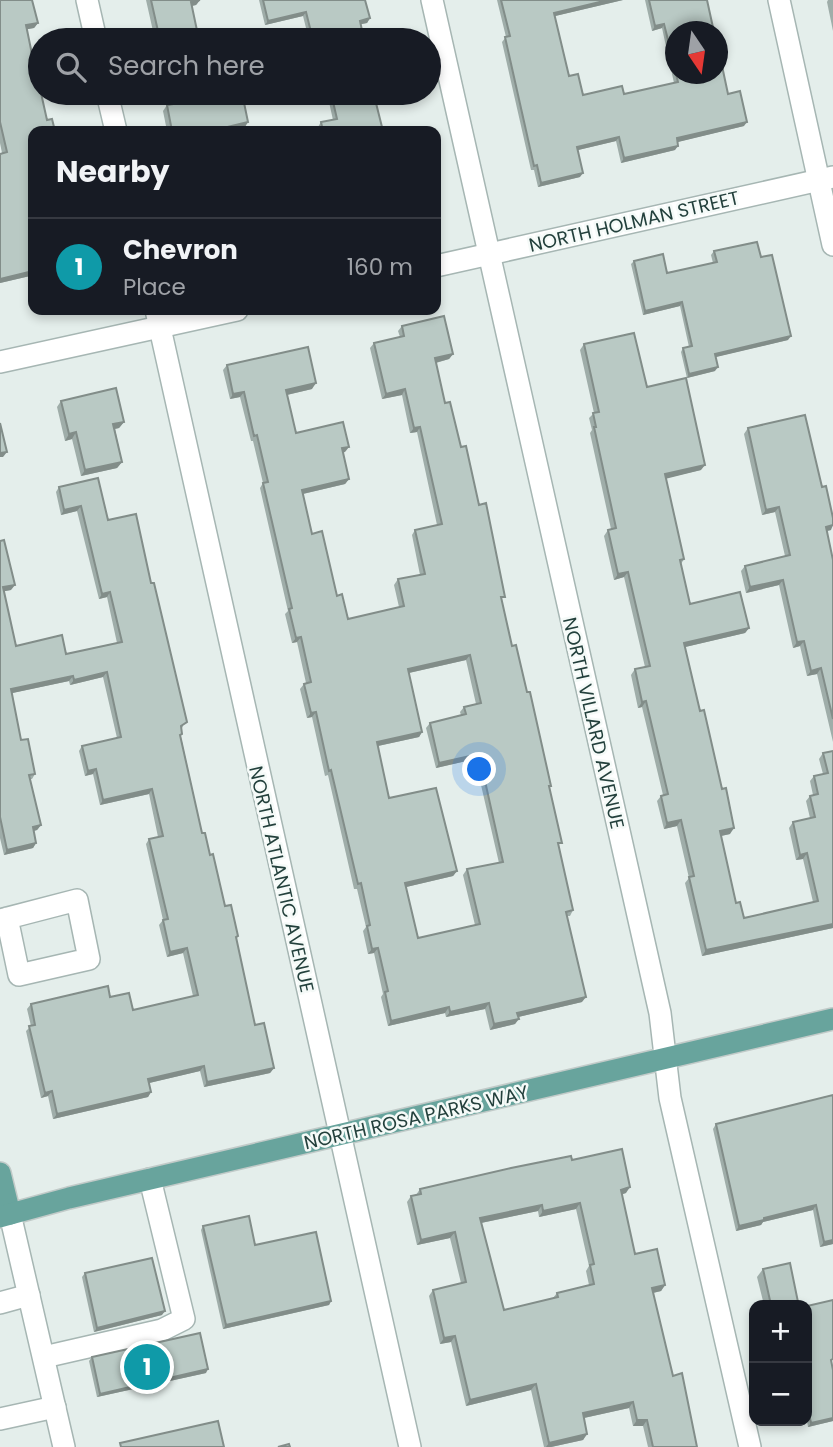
<!DOCTYPE html>
<html lang="en">
<head>
<meta charset="utf-8">
<style>
  :root { --surface:#171b24; --page:#20242c; --text:#f1f3f6; --muted:#9ea1a6; --line:#363941; --accent:#ea580c }
  body { margin:0; font-family:Poppins,sans-serif; background:var(--page); color:var(--text) }
  .controls { position:absolute; right:21px; bottom:21px; display:grid; overflow:hidden; border-radius:14px; box-shadow:0 4px 10px #0003 }
  .controls button { width:63px; height:63px; display:grid; place-items:center; padding:0; border:0; border-bottom:2px solid var(--line); background:var(--surface); color:var(--text); font:35px sans-serif }
  .compass { position:absolute; left:665px; top:21px; width:63px; height:63px; border-radius:50%; background:var(--surface); box-shadow:0 4px 10px #0003; rotate:167deg }
  .you { position:absolute; left:480px; top:770px; width:24px; height:24px; margin:-18px; border:5px solid #fff; border-radius:50%; background:#1a73e8; box-shadow:0 0 0 10px #1a73e833 }
  .badge { display:grid; place-items:center; width:46px; height:46px; border-radius:50%; background:var(--accent); color:#fff; font-size:23px; font-weight:700 }
  .pin { position:absolute; translate:-50% -50%; border:4px solid #fff; box-shadow:0 2px 7px #0006 }
  .list { margin:0; padding:0; list-style:none }
  h2 { display:flex; justify-content:space-between; align-items:center; height:91px; margin:0; padding:0 28px; font-size:30px }
  h2 small { font-size:23px; font-weight:400; color:var(--muted) }
  .list li { display:grid; grid-template-columns:46px 1fr auto; gap:21px; align-items:center; box-sizing:border-box; height:98px; padding:0 28px; border-top:2px solid var(--line) }
  .list b { display:block; font-size:26px; white-space:nowrap }
  .list p { margin:0; font-size:23px; white-space:nowrap; color:var(--muted) }
  .list em { font-size:23px; font-style:normal; color:var(--muted) }
  .icon { flex:none; width:38px; height:38px; fill:none; stroke:currentColor; stroke-width:2; stroke-linecap:round; stroke-linejoin:round }
  .map { position:relative; flex:none; width:833px; height:1447px; overflow:hidden }
  .search { position:absolute; background:var(--surface); box-shadow:0 4px 10px #0003; left:28px; top:28px; width:413px; height:77px; display:flex; align-items:center; gap:18px; box-sizing:border-box; padding:0 24px; border-radius:38px; color:var(--muted); font-size:26px }
  .panel { position:absolute; background:var(--surface); box-shadow:0 4px 10px #0003; left:28px; top:126px; width:413px; height:189px; border-radius:14px }
  .map>svg:first-child { display:block }
  .lines { fill:none; stroke-linecap:round; stroke-linejoin:round }
  .minor-casing { stroke:#a6b6b3; stroke-width:24 }
  .major-casing { stroke:#c1cac8; stroke-width:24 }
  .minor { stroke:#fff; stroke-width:21 }
  .major { stroke:#68a49d; stroke-width:21 }
  .wall { fill:#9fada9; fill-rule:evenodd }
  .shaded-wall { fill:#828d89 }
  .building { fill:#b9c9c4; stroke:#828d89; stroke-width:2; fill-rule:evenodd }
  .labels { text-anchor:middle; stroke-width:5; stroke-linejoin:round; paint-order:stroke }
  .street-label { font-size:19px; fill:#23403c; stroke:#f5faf8 }
</style>
</head>
<body>
<div class="map">
<svg width="833" height="1447" viewBox="0 0 833 1447">
  <rect width="100%" height="100%" fill="#e4eeeb"/>
  <g class="lines">
    <defs>
      <g id="minor">
        <polyline points="87,0 96,40"/>
        <polyline points="432,0 660,1013 670,1098 750,1447"/>
        <polyline points="779,0 833,245"/>
        <polyline points="107,93 116,131"/>
        <polyline points="436,266 833,177"/>
        <polyline points="156,310 410,1447"/>
        <polyline points="0,362 237,310"/>
        <polyline points="0,920 77,900 89,959 19,975 7,918"/>
        <polyline points="10,1214 64,1447"/>
        <polyline points="0,1303 29,1295"/>
        <polyline points="44,1357 162,1330 184,1319 150,1179"/>
        <polyline points="0,1419 55,1407"/>
      </g>
      <g id="major">
        <polyline points="0,1173 10,1214"/>
        <polyline points="0,1217 69,1198 833,1019"/>
      </g>
    </defs>
    <use href="#minor" class="minor-casing"/>
    <use href="#major" class="major-casing"/>
    <use href="#minor" class="minor"/>
    <use href="#major" class="major"/>
  </g>
  <g class="wall">
    <polygon points="0,0 38,23 34,28 27,29 33,131 33,292 30,276 0,283 0,154 2,153 0,143"/>
    <polygon points="146,0 200,0 196,5 191,6 199,40 155,40"/>
    <polygon points="259,0 365,0 370,18 367,23 360,24 364,40 309,40 303,16 265,25"/>
    <polygon points="497,0 623,0 555,16 569,76 583,95 624,94 674,83 662,28 652,31 645,0 707,0 728,94 744,126 677,142 675,150 621,163 616,141 578,150 580,177 538,187 534,170 531,170 502,42 506,37"/>
    <polygon points="828,0 833,0 833,31 827,2"/>
    <polygon points="167,93 242,93 245,127 227,131 167,131 163,111 167,105 169,105"/>
    <polygon points="327,93 397,93 396,94 375,99 383,131 319,131 318,127 321,122 333,120"/>
    <polygon points="714,251 761,257 788,340 715,357 715,371 687,378 681,352 683,348 689,347 680,306 643,315 631,264 634,261 667,273 713,263 711,255"/>
    <path d="M402 326 453 354 449 359 436 363 445 403 479 505 502 600 512 646 527 692 551 786 549 788 559 847 573 910 570 916H567L582 1002 518 1017 515 1024 490 1030 485 1009 446 1017 445 1013 388 1026 381 997 383 994 374 953 368 954 363 931 366 927 357 889H354L328 775 325 776 312 717 307 718 300 689 304 684 306 683 297 642 292 643 285 614 288 611 260 488 263 483 253 441H251L240 397 230 399 223 370 227 365 312 389 287 395 296 433 345 452H343L349 479 345 484 303 494 312 534 337 596 348 619 399 607 394 585 398 579 420 575 412 535 415 530 437 525 417 432 410 433 402 395 382 399 370 348 374 343 400 337 398 331ZM466 660 476 704 464 707 460 712 461 715 430 723 426 728 436 768 475 759 499 863 467 869 463 875 475 925 418 938 406 887 453 876 457 871 389 798 378 746 419 737 422 732 409 673Z"/>
    <polygon points="584,344 647,387 701,470 666,478 684,559 681,564 690,604 749,628 745,633 685,647 730,834 721,836 736,903 744,918 813,902 803,859 796,860 789,828 793,822 810,818 806,801 810,796 813,795 810,781 814,776 823,774 819,759 823,753 833,751 833,928 702,956 685,883 689,878 677,826 664,829 657,801 661,796 663,795 642,707 638,708 631,675 635,669 645,667 624,577 614,580 604,536 608,530 611,529 590,433 592,430 589,418 594,413 580,350"/>
    <polygon points="61,401 124,422 119,428 115,429 122,462 117,468 81,476 72,439 65,441 57,407"/>
    <polygon points="748,428 831,530 827,531 833,560 833,742 817,674 807,676 800,646 793,648 779,585 746,593 741,571 745,566 785,556 775,512 762,515 744,434"/>
    <polygon points="59,487 108,520 183,727 181,728 181,737 202,833 210,855 225,906 238,936 236,939 255,1025 274,1068 270,1073 204,1087 200,1071 149,1083 151,1092 148,1097 53,1119 48,1096 41,1098 26,1031 31,1026 27,1009 31,1004 110,997 133,1010 193,996 183,953 167,957 159,925 163,920 146,844 149,839 158,837 149,794 100,805 93,774 85,776 79,751 82,746 117,738 103,677 70,685 69,681 12,693 21,740 35,774 32,779 30,779 41,825 37,830 34,831 36,843 33,848 4,855 0,838 0,541 11,590 4,591 16,646 66,654 117,643 107,597 99,599 77,511 61,515 56,492"/>
    <polygon points="833,1095 833,1244 820,1247 813,1210 763,1222 761,1225 736,1231 713,1129 716,1124"/>
    <path d="M572 1160 626 1193 622 1194 635 1254 665 1285 661 1291 653 1293 673 1376 697 1447H648L643 1426H633L629 1408 584 1418 587 1434 583 1440 551 1447H544L531 1390 466 1406 451 1342 440 1344 429 1296 433 1290 461 1283 450 1238 417 1245 407 1202 411 1196 416 1195 420 1189ZM576 1209 589 1266 586 1271 589 1285 557 1293 553 1298 504 1310 481 1223 538 1211 539 1217Z"/>
    <polygon points="203,1226 255,1245 331,1301 329,1305 223,1329 201,1230"/>
    <polygon points="763,1269 798,1302 796,1305 764,1305 757,1277"/>
    <polygon points="85,1273 162,1315 94,1332 82,1277"/>
    <polygon points="807,1306 831,1363 833,1421 808,1427 807,1421"/>
    <polygon points="92,1357 206,1373 97,1397 89,1361"/>
  </g>
  <g class="shaded-wall">
    <polygon points="200,0 196,5 187,7 191,2"/>
    <polygon points="608,0 623,0 551,17 554,13"/>
    <polygon points="306,12 303,16 265,25 268,21"/>
    <polygon points="370,18 367,23 357,25 360,21"/>
    <polygon points="38,23 34,28 23,30 26,25"/>
    <polygon points="664,24 662,28 652,31 655,26"/>
    <polygon points="386,93 397,93 396,94 371,100 374,95"/>
    <polygon points="248,122 245,127 227,131 217,131 219,129"/>
    <polygon points="747,122 744,126 674,143 677,138"/>
    <polygon points="619,137 616,141 574,151 577,147"/>
    <polygon points="678,146 675,150 621,163 624,158"/>
    <polygon points="583,173 580,177 538,187 541,183"/>
    <polygon points="33,271 30,276 0,283 0,279"/>
    <polygon points="682,302 680,306 643,315 645,311"/>
    <polygon points="791,336 788,340 712,358 715,354"/>
    <polygon points="453,354 449,359 431,364 435,358"/>
    <polygon points="718,367 715,371 687,378 689,374"/>
    <polygon points="316,383 312,389 282,396 286,390"/>
    <polygon points="405,389 402,395 382,399 386,394"/>
    <polygon points="244,392 240,397 230,399 233,394"/>
    <polygon points="124,422 119,428 109,430 113,424"/>
    <polygon points="420,427 417,432 410,433 414,428"/>
    <polygon points="76,432 72,439 65,441 69,434"/>
    <polygon points="349,447 345,452 338,454 342,448"/>
    <polygon points="7,452 3,457 0,457 0,453"/>
    <polygon points="122,462 117,468 81,476 85,470"/>
    <polygon points="705,465 701,470 661,480 665,474"/>
    <polygon points="349,479 345,484 298,495 302,490"/>
    <polygon points="81,506 77,511 61,515 64,510"/>
    <polygon points="779,507 775,512 762,515 766,510"/>
    <polygon points="833,525 831,530 822,532 826,527"/>
    <polygon points="628,572 624,577 614,580 618,574"/>
    <polygon points="783,580 779,585 746,593 750,587"/>
    <polygon points="15,585 11,590 0,592 3,587"/>
    <polygon points="110,592 107,597 99,599 102,594"/>
    <polygon points="749,628 745,633 681,648 684,643"/>
    <polygon points="301,637 297,642 292,643 296,638"/>
    <polygon points="804,641 800,646 793,648 797,642"/>
    <polygon points="470,655 466,660 404,674 408,669"/>
    <polygon points="821,668 817,674 807,676 811,671"/>
    <polygon points="107,672 103,677 70,685 74,680"/>
    <polygon points="73,676 69,681 8,694 11,689"/>
    <polygon points="646,701 642,707 638,708 642,702"/>
    <polygon points="316,712 312,717 307,718 311,713"/>
    <polygon points="422,732 419,737 373,747 377,742"/>
    <polygon points="479,754 475,759 436,768 439,763"/>
    <polygon points="96,769 93,774 85,776 88,771"/>
    <polygon points="152,789 149,794 100,805 103,800"/>
    <polygon points="681,820 677,826 664,829 667,823"/>
    <polygon points="41,825 37,830 29,832 33,827"/>
    <polygon points="734,828 730,834 716,837 720,831"/>
    <polygon points="36,843 33,848 4,855 7,850"/>
    <polygon points="807,853 803,859 796,860 800,855"/>
    <polygon points="457,871 453,876 402,888 405,883"/>
    <polygon points="833,924 833,928 702,956 706,950"/>
    <polygon points="187,948 183,953 167,957 170,952"/>
    <polygon points="378,948 374,953 368,954 372,949"/>
    <polygon points="586,997 582,1002 514,1018 517,1013"/>
    <polygon points="489,1003 485,1009 446,1017 450,1012"/>
    <polygon points="449,1007 445,1013 388,1026 391,1021"/>
    <polygon points="519,1019 515,1024 490,1030 494,1024"/>
    <polygon points="204,1066 200,1071 145,1084 148,1079"/>
    <polygon points="274,1068 270,1073 204,1087 207,1082"/>
    <polygon points="52,1091 48,1096 41,1098 45,1093"/>
    <polygon points="151,1092 148,1097 53,1119 57,1114"/>
    <polygon points="630,1187 626,1193 617,1196 621,1190"/>
    <polygon points="580,1203 576,1209 539,1217 543,1211"/>
    <polygon points="542,1205 538,1211 476,1224 480,1218"/>
    <polygon points="816,1205 813,1210 763,1222 761,1225 736,1231 739,1226 764,1218"/>
    <polygon points="455,1232 450,1238 417,1245 421,1240"/>
    <polygon points="833,1240 833,1244 820,1247 824,1242"/>
    <polygon points="665,1285 661,1291 648,1294 652,1288"/>
    <polygon points="331,1301 329,1305 223,1329 226,1325"/>
    <polygon points="798,1302 796,1305 782,1305"/>
    <polygon points="165,1311 162,1315 94,1332 97,1328"/>
    <polygon points="455,1336 451,1342 440,1344 444,1338"/>
    <polygon points="208,1369 206,1373 97,1397 100,1394"/>
    <polygon points="536,1384 531,1390 466,1406 470,1400"/>
    <polygon points="633,1402 629,1408 579,1419 583,1413"/>
    <polygon points="833,1418 833,1421 808,1427 811,1423"/>
    <polygon points="637,1420 647,1420 643,1426 633,1426"/>
    <polygon points="587,1434 583,1440 551,1447 546,1447 549,1443"/>
  </g>
  <g class="building">
    <polygon points="0,0 32,0 38,23 26,25 40,93 41,93 47,120 52,119 55,131 33,131 33,271 0,279 0,154 7,152 0,122"/>
    <polygon points="151,0 200,0 191,2 199,40 160,40"/>
    <polygon points="263,0 365,0 370,18 360,21 364,40 330,40 330,39 313,40 306,12 268,21"/>
    <polygon points="501,0 608,0 554,13 569,76 578,74 583,95 622,86 624,94 678,82 676,74 718,74 718,47 728,94 740,91 747,122 677,138 678,146 624,158 619,137 577,147 583,173 541,183 537,165 534,166 505,37 510,36"/>
    <polygon points="649,0 707,0 714,32 676,32 676,72 664,24 655,26"/>
    <polygon points="172,93 242,93 248,122 219,129 219,131 172,131 167,105 174,104"/>
    <polygon points="331,93 386,93 374,95 383,131 323,131 321,122 337,119"/>
    <polygon points="757,242 761,257 772,255 791,336 715,354 718,367 689,374 683,348 692,346 682,302 645,311 634,261 663,254 667,273 717,262 714,251"/>
    <path d="M444 316 453 354 435 358 445 403 450 402 461 447 466 446 479 505 486 503 505 597H501L512 646 516 645 527 692H530L551 786H549L562 843H558L573 910 566 912 586 997 517 1013 519 1019 494 1024 489 1003 450 1012 449 1007 391 1021 385 992 388 991 378 948 372 949 367 926 370 925 361 883 358 884 331 770 329 771 316 712 311 713 304 684 311 682 301 637 296 638 289 609 292 608 263 483 268 482 257 435 254 436 244 392 233 394 227 365 308 347 316 383 286 390 296 433 343 422 349 447 342 448 349 479 302 490 312 534 322 531 337 596 342 594 348 619 404 606 398 579 425 574 415 530 442 524 420 427 414 428 405 389 386 394 374 343 404 336 402 326ZM470 655 481 703 464 707 466 714 430 723 439 763 479 754 503 862 467 869 480 924 418 938 405 883 457 871 436 788 389 798 377 742 422 732 408 669Z"/>
    <polygon points="634,333 647,387 686,378 705,465 665,474 684,559 680,560 690,604 740,592 749,628 684,643 700,711 704,710 722,789 726,788 734,828 720,831 736,903 740,902 744,918 818,901 807,853 800,855 793,822 815,817 810,796 818,794 814,776 828,773 823,753 833,751 833,924 706,950 689,877 694,876 681,820 667,823 661,796 668,794 646,701 642,702 635,669 650,666 628,572 618,574 608,530 616,528 594,427 596,427 593,413 599,412 584,344"/>
    <polygon points="116,388 124,422 113,424 122,462 85,470 76,432 69,434 61,401"/>
    <polygon points="805,415 822,487 826,486 833,518 833,525 826,527 833,560 833,719 821,668 811,671 804,641 797,642 783,580 750,587 745,566 790,555 779,507 766,510 748,428"/>
    <polygon points="0,423 7,452 0,453"/>
    <polygon points="98,478 108,520 136,514 151,583 154,583 187,722 181,726 182,734 180,735 202,833 205,833 210,855 213,854 225,906 231,905 238,936 236,937 255,1025 264,1023 274,1068 207,1082 204,1066 148,1079 151,1092 57,1114 52,1091 45,1093 29,1026 35,1025 31,1004 108,986 110,997 129,993 133,1010 198,995 187,948 170,952 163,920 168,919 149,839 163,836 152,789 103,800 96,769 88,771 82,746 121,737 107,672 74,680 73,676 11,689 21,740 28,739 35,774 29,775 41,825 33,827 36,843 7,850 0,817 0,541 4,540 15,585 3,587 16,646 62,635 66,654 122,642 110,592 102,594 81,506 64,510 59,487"/>
    <polygon points="833,1095 833,1240 824,1242 816,1205 764,1218 764,1220 739,1226 716,1124"/>
    <path d="M622 1149 630 1187 621 1190 635 1254 657 1249 665 1285 652 1288 673 1376 682 1373 697 1447H653L647 1420H637L633 1402 583 1413 587 1434 549 1443 536 1384 470 1400 455 1336 444 1338 433 1290 466 1282 455 1232 421 1240 411 1196 421 1194 420 1189 511 1168 571 1156 572 1160ZM580 1203 594 1264 590 1265 594 1284 557 1293 558 1297 504 1310 480 1218 542 1205 543 1211Z"/>
    <polygon points="249,1216 255,1245 316,1232 331,1301 226,1325 203,1226"/>
    <polygon points="152,1258 165,1311 97,1328 85,1273"/>
    <polygon points="790,1263 798,1302 782,1305 771,1305 763,1269"/>
    <polygon points="833,1300 833,1359 831,1360 833,1370 833,1418 811,1423 807,1405 807,1306"/>
    <polygon points="200,1333 208,1369 100,1394 92,1357"/>
    <polygon points="218,1421 224,1447 121,1447 120,1443"/>
    <polygon points="289,1444 290,1447 278,1447"/>
  </g>
  <g class="labels">
    <g class="street-label">
      <text transform="translate(634 221) rotate(-13)" y="7">NORTH HOLMAN STREET</text>
      <text transform="translate(594 723) rotate(77)" y="7">NORTH VILLARD AVENUE</text>
      <text transform="translate(282 879) rotate(77)" y="7">NORTH ATLANTIC AVENUE</text>
      <text transform="translate(416 1117) rotate(-13)" y="7">NORTH ROSA PARKS WAY</text>
    </g>
  </g>
</svg>
<div class="controls">
<button>+</button>
<button>−</button>
</div>
<svg class="compass" viewBox="-18 -18 36 36"><path d="M0-13l5 13h-10z" fill="#e53935"/><path d="M0 13l5-13h-10z" fill="#9ea1a6"/></svg>
<div class="you"></div>
<div class="pin badge" style="left:147px;top:1367px;background:#0f9aa8">1</div>
<div class="search"><svg class="icon" aria-label="search" viewBox="0 0 24 24"><circle cx="10" cy="10" r="6"/><path d="M15 15l6 6"/></svg>Search here</div>
<section class="panel">
<h2>Nearby<small></small></h2>
<ul class="list">
<li><span class="badge" style="background:#0f9aa8">1</span><div><b>Chevron</b><p>Place</p></div><em>160 m</em></li>
</ul>
</section>
</div>
</body>
</html>
